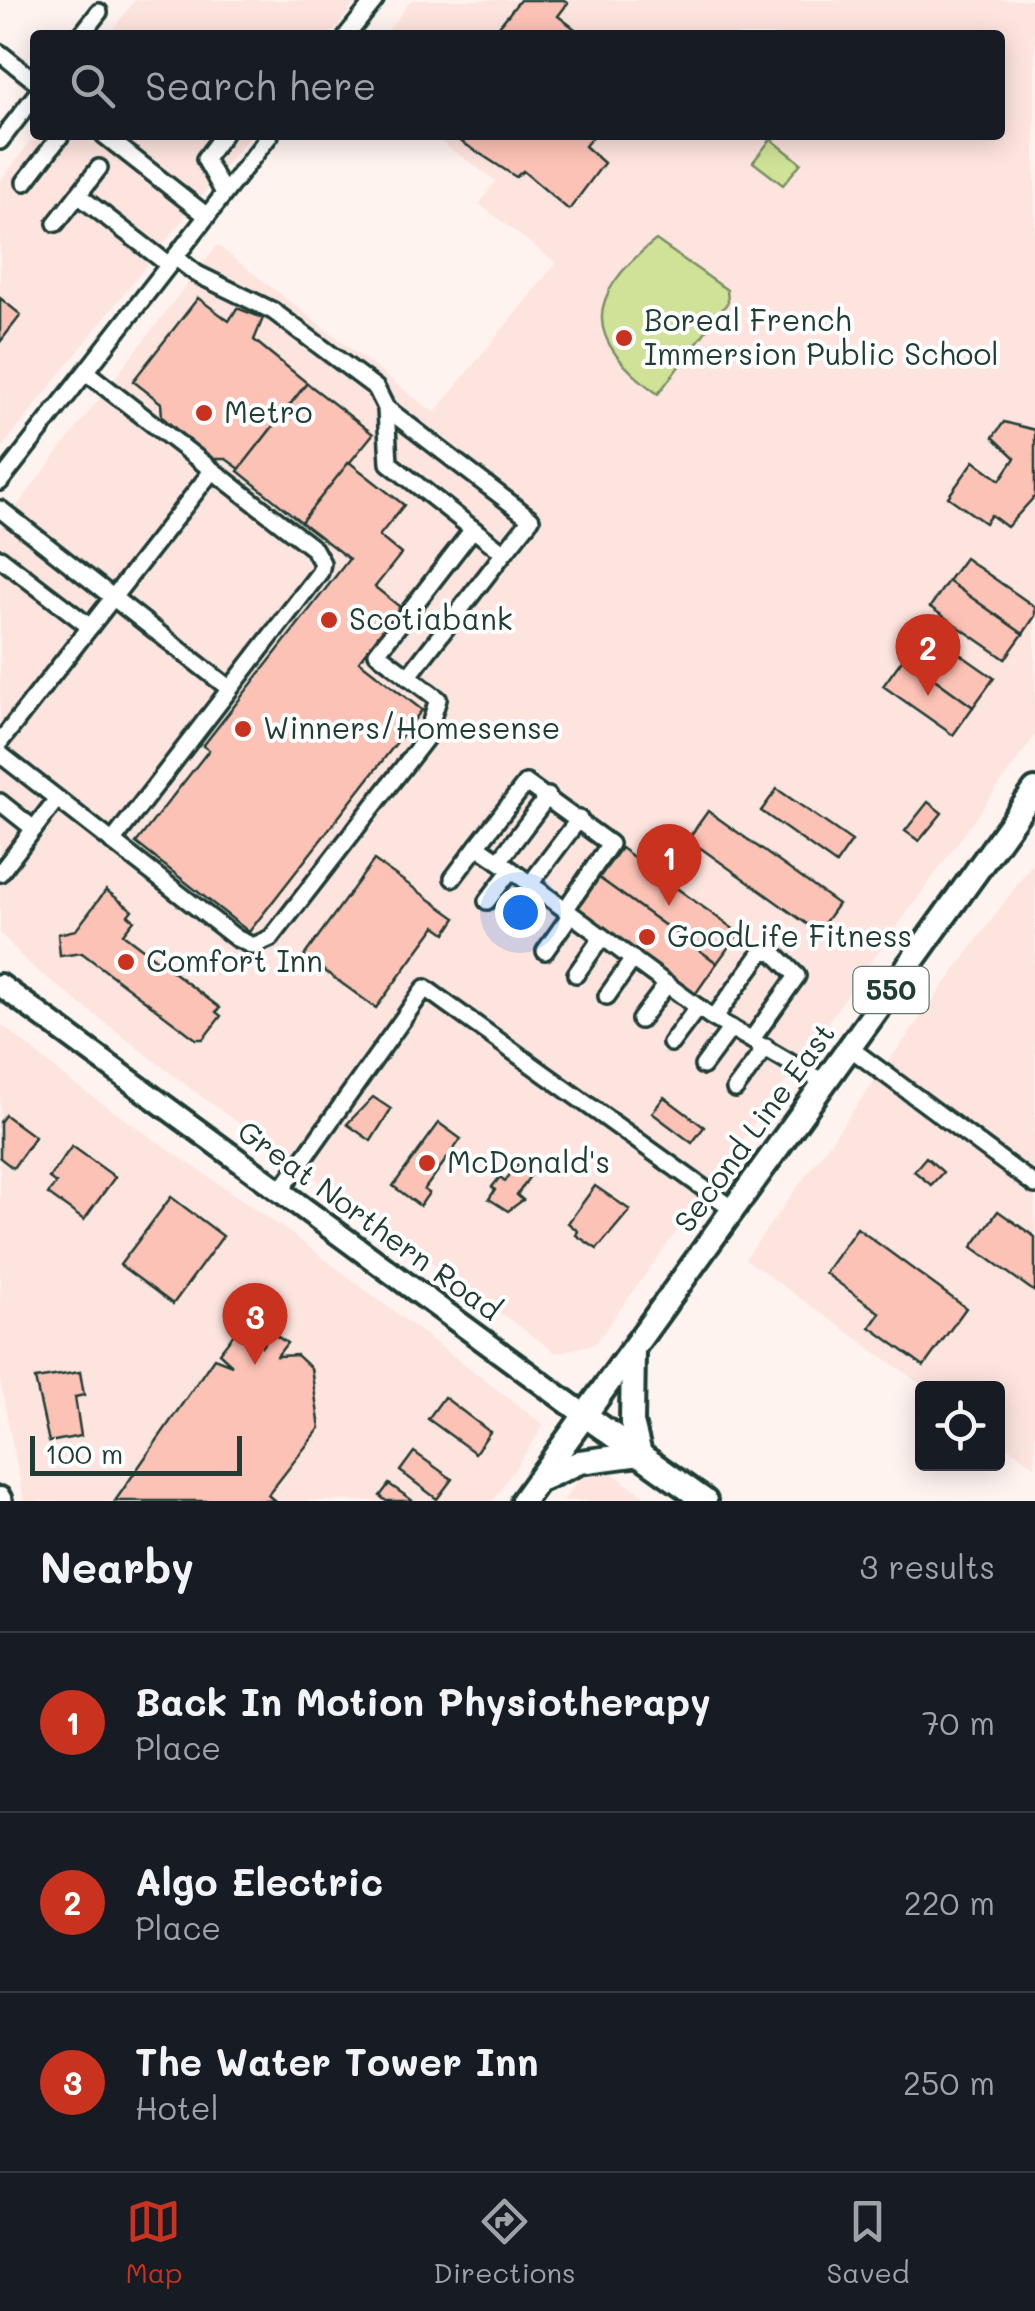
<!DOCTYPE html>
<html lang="en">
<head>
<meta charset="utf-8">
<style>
  :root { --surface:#171b24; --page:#20242c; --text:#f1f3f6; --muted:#9ea1a6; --line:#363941; --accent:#c8321e }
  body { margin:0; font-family:Mali,sans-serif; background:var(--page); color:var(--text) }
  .controls { position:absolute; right:30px; bottom:30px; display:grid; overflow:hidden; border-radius:10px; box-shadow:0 5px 25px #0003 }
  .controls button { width:90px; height:90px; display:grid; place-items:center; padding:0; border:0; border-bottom:2px solid var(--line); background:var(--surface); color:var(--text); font:50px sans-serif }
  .scale { position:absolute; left:30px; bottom:25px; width:212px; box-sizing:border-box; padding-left:10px; border:5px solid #1f3d34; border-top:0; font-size:28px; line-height:35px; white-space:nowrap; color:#1f3d34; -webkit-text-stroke:8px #fff; paint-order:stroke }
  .you { position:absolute; left:520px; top:912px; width:35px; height:35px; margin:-25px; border:8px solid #fff; border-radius:50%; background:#1a73e8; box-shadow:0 0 0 15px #1a73e833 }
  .badge { display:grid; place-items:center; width:65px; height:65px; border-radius:50%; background:var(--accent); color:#fff; font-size:32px; font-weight:700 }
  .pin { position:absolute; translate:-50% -82px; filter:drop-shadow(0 2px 5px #0008) }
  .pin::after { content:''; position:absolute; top:52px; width:35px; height:30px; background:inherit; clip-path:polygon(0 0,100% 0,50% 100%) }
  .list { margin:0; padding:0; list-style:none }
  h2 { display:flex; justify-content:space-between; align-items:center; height:130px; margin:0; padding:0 40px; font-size:42px }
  h2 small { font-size:32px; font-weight:400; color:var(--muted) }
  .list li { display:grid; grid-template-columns:65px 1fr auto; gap:30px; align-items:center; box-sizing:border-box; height:180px; padding:0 40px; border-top:2px solid var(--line) }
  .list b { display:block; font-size:38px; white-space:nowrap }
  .list p { margin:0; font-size:32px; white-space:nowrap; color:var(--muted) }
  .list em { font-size:32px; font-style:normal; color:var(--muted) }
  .icon { flex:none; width:55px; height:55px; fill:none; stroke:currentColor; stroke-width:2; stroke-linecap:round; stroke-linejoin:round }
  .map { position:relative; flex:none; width:1035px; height:1501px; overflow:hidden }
  .search { position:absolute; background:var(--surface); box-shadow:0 5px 25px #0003; left:30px; right:30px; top:30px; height:110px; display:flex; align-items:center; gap:25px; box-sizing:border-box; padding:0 35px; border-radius:10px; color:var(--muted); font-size:38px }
  .sheet { height:670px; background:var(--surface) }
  nav { display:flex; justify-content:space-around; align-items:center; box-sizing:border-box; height:140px; border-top:2px solid var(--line); background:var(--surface); font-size:28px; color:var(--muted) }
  nav a { display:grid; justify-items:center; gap:5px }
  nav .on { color:var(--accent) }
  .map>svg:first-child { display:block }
  .built { fill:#fee4df }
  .green { fill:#d0e297; stroke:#789066; stroke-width:2.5 }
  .building { fill:#fdc2b6; stroke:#1f3d34; stroke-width:2.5 }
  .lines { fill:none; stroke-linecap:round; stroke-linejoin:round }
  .minor-casing { stroke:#1f3d34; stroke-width:22 }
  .major-casing { stroke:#1f3d34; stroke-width:28 }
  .highway-casing { stroke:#1f3d34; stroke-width:30 }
  .minor { stroke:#fff; stroke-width:15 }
  .major { stroke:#fff; stroke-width:20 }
  .highway { stroke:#fff; stroke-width:22 }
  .poi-dot { fill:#c8321e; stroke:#fff; stroke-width:4 }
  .labels { text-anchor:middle; stroke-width:8; stroke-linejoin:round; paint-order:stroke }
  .shield { fill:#fff; stroke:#627771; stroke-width:2.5 }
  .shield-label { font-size:28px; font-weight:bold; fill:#1f3d34 }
  .poi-label { font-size:30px; fill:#1f3d34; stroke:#fff; text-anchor:start }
  .street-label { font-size:30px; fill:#1f3d34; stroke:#fff }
</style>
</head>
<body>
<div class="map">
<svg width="1035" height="1501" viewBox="0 0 1035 1501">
  <rect width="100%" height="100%" fill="#fff3f0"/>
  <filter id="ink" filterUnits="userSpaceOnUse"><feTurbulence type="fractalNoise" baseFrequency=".01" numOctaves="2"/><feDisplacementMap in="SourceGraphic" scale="20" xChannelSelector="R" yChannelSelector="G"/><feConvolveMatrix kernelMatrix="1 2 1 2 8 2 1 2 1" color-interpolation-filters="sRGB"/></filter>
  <g filter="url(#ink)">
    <g class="built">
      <polygon points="135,0 358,0 330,35 109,35"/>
      <polygon points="411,0 1035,0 1035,736 595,1344 556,1353 195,1092 30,965 0,933 0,528 217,245 434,413 556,263 479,204 496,181 431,135 1000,135 1000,35 385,35"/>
      <polygon points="35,135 250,135 0,450 0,182"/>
      <polygon points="1035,860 1035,1467 998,1440 998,1388 926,1388 745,1259"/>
      <polygon points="0,1023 70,1081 293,1235 544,1425 493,1501 24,1501 0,1382"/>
      <polygon points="610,1472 652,1501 563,1501 579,1479"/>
    </g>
    <g class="green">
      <polygon points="771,139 801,163 783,185 753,162"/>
      <path d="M656 240 727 290 728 302 658 394C583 340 584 296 656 240Z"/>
    </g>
    <g class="building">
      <polygon points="520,0 564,0 568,3 558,16 583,35 505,35 496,30"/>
      <polygon points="451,135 594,135 585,146 604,163 569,210 523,171 516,177"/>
      <polygon points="0,298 21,315 0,342"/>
      <polygon points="198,298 229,321 237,308 263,318 254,340 307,383 240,469 226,459 211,459 162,417 161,403 133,381"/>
      <polygon points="307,383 373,434 301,522 238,471"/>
      <polygon points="1004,422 1035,430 1035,496 1007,527 991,515 985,523 948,497 974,461 1000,480 1015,458 993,437"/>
      <polygon points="349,462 404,505 379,536 401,554 375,587 400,607 359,661 422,710 249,932 136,843 209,750 203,746 349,559 301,522"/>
      <polygon points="965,558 1035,607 1035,616 1023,634 948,581"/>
      <polygon points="948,581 1023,634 1005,659 930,607"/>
      <polygon points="924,629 994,678 973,707 904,657"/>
      <polygon points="904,657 973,707 953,735 883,686"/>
      <polygon points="777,789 852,841 836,864 761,811"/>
      <polygon points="928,802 942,813 919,841 905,831"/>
      <polygon points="708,811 838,904 818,932 688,839"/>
      <polygon points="621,848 739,933 717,963 599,878"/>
      <polygon points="374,860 456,918 446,933 436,926 376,1008 304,956"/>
      <polygon points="599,878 717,963 694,996 576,911"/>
      <polygon points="106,890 132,910 128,915 134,920 123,934 220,1008 216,1012 221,1016 203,1039 196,1039 82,953 60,956 58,934 76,930"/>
      <polygon points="373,1097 391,1109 371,1141 347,1124"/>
      <polygon points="664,1097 704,1127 692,1143 652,1113"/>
      <polygon points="5,1115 35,1137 13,1168 0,1158 0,1122"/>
      <polygon points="439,1123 461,1139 424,1190 429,1193 420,1206 393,1186"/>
      <polygon points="72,1146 115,1177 84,1220 48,1194 56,1183 49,1178"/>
      <polygon points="926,1157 943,1172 931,1185 914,1171"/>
      <polygon points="519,1163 532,1173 517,1195 523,1200 508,1211 489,1199 495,1190 492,1187 500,1177 505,1181"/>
      <polygon points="595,1186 630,1210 597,1249 576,1235 578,1231 568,1223"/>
      <polygon points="171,1197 223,1236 173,1304 120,1265"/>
      <polygon points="998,1211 1035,1237 1035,1292 972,1247"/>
      <polygon points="857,1228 966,1308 924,1366 870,1327 880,1313 825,1273"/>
      <polygon points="247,1317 255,1323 262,1346 272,1333 287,1343 277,1356 297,1355 311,1368 320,1428 268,1495 275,1501 115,1501 214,1358 232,1365 219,1353"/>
      <polygon points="80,1372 84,1395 75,1397 81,1436 49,1442 35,1379"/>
      <polygon points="444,1397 490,1432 475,1453 428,1419"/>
      <polygon points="414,1452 452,1479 437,1499 400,1471"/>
      <polygon points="389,1484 413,1501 386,1501 380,1496"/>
    </g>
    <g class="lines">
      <defs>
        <g id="minor">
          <polyline points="81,35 99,12"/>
          <polyline points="347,35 375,0"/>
          <polyline points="0,53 35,81"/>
          <polyline points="104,135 207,216"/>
          <polyline points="223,135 205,159 224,193"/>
          <polyline points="0,141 35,96"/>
          <polyline points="25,182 61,135"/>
          <polyline points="78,195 99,168"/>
          <polyline points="56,223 78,195 169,265"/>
          <polyline points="86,372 314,549 322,563 320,572 112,842"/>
          <polyline points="386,408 531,519 504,553"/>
          <polyline points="0,482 270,135"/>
          <polyline points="0,509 230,689"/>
          <polyline points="0,558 90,627"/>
          <polyline points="408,677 504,553 473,529"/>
          <polyline points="0,742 212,471"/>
          <polyline points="0,754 236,938 253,946 271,938 426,738 438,699 377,653 473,529 389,463 386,408 376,388 273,311 197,274 175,257"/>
          <polyline points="0,802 34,829"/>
          <polyline points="499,861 548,796"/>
          <polyline points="0,873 57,799"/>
          <polyline points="453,878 477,846"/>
          <polyline points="530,884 579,819"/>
          <polyline points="487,901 511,870"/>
          <polyline points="565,910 610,844 526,783 477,846 499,861 710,1016 825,1083"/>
          <polyline points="515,927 541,892"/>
          <polyline points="545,951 571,914"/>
          <polyline points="576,974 602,937"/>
          <polyline points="607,996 633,959"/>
          <polyline points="714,1018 762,952 772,951 797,976 752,1039"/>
          <polyline points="640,1020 667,984"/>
          <polyline points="671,1043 698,1007"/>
          <polyline points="850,1048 1035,1185"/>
          <polyline points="703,1066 731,1028"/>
          <polyline points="735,1089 766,1047"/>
          <polyline points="279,1193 425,988 734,1210"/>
        </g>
        <g id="major">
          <polyline points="0,985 586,1416"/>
          <polyline points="0,1498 1,1501"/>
        </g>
        <g id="highway">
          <polyline points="633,1350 632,1423 640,1454"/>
          <polyline points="586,1416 705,1501"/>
          <polyline points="542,1479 580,1462 640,1454"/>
          <polyline points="523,1501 1035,790"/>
        </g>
      </defs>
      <use href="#minor" class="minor-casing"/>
      <use href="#major" class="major-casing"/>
      <use href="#highway" class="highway-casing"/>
      <use href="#minor" class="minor"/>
      <use href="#major" class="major"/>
      <use href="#highway" class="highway"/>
    </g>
  </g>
  <g class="poi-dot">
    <circle cx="624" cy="338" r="10"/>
    <circle cx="204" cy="413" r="10"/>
    <circle cx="329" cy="620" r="10"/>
    <circle cx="243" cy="729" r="10"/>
    <circle cx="647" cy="937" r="10"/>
    <circle cx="126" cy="962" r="10"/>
    <circle cx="427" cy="1163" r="10"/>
  </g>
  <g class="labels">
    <rect class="shield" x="853.5" y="967" width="75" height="46" rx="8"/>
    <g class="shield-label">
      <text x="891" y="1000">550</text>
    </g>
    <g class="poi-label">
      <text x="644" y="331">Boreal French<tspan x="644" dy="34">Immersion Public School</tspan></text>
      <text x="224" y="423">Metro</text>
      <text x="349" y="630">Scotiabank</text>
      <text x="263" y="739">Winners/Homesense</text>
      <text x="667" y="947">GoodLife Fitness</text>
      <text x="146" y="972">Comfort Inn</text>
      <text x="447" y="1173">McDonald's</text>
    </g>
    <g class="street-label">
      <text transform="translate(755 1128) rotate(-54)" y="10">Second Line East</text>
      <text transform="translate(369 1221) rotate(36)" y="10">Great Northern Road</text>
    </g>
  </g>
</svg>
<div class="controls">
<button><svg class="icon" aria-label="locate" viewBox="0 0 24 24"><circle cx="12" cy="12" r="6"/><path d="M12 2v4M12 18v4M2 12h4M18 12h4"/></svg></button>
</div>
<div class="scale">100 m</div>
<div class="you"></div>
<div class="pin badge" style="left:669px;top:906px">1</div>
<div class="pin badge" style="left:928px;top:696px">2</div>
<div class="pin badge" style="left:255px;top:1365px">3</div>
<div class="search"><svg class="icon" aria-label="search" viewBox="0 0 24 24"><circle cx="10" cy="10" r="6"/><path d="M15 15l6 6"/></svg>Search here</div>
</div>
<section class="sheet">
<h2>Nearby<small>3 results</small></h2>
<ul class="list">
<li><span class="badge">1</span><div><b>Back In Motion Physiotherapy</b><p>Place</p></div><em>70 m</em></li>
<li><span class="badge">2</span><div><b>Algo Electric</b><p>Place</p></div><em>220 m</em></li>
<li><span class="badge">3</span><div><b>The Water Tower Inn</b><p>Hotel</p></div><em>250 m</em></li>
</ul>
</section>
<nav>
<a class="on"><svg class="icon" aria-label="map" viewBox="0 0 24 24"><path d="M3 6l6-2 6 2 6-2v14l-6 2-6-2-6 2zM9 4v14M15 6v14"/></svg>Map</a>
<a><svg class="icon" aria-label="directions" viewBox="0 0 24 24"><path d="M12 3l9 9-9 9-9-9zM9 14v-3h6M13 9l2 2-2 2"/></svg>Directions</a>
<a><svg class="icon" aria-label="saved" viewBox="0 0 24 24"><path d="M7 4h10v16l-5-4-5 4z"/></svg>Saved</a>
</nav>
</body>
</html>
